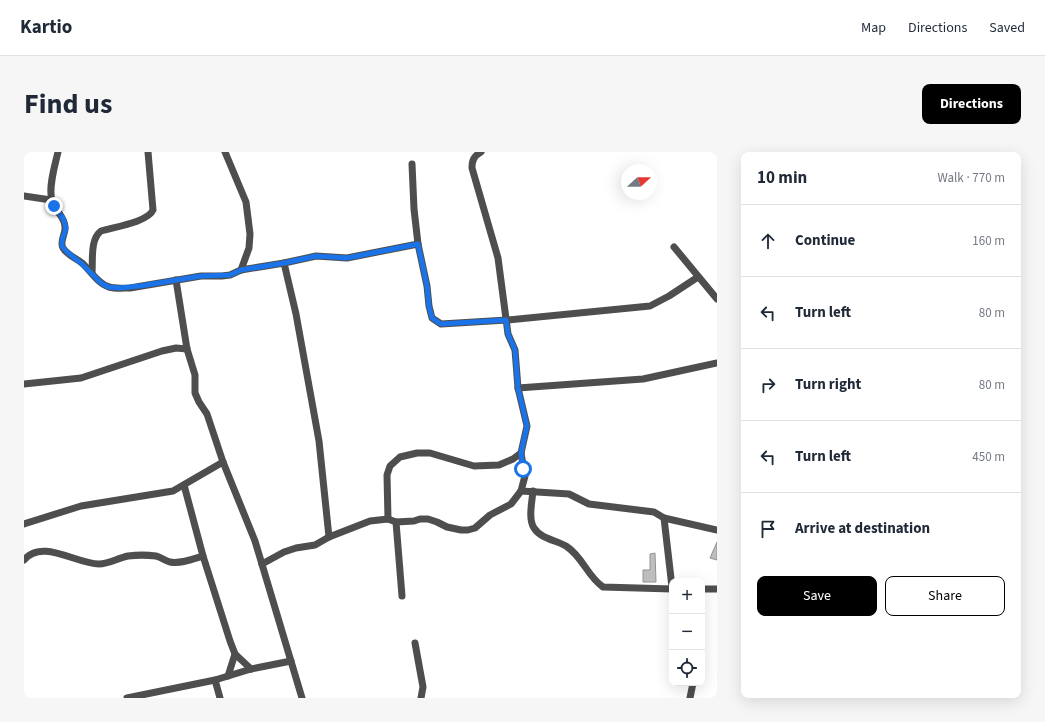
<!DOCTYPE html>
<html lang="en">
<head>
<meta charset="utf-8">
<style>
  :root { --surface:#fff; --page:#f6f6f7; --text:#1f2937; --muted:#747a83; --line:#e0e1e3; --accent:#000 }
  body { margin:0; font-family:"Source Sans 3",sans-serif; background:var(--page); color:var(--text) }
  .controls { position:absolute; right:12px; bottom:12px; display:grid; overflow:hidden; border-radius:8px; box-shadow:0 4px 16px #0002 }
  .controls button { width:36px; height:36px; display:grid; place-items:center; padding:0; border:0; border-bottom:1px solid var(--line); background:var(--surface); color:var(--text); font:20px sans-serif }
  .compass { position:absolute; left:597px; top:12px; width:36px; height:36px; border-radius:50%; background:var(--surface); box-shadow:0 4px 16px #0002; rotate:69deg }
  .stop { position:absolute; width:12px; height:12px; margin:-9px; border:3px solid #1a73e8; border-radius:50%; background:#fff }
  .stop.end { background:#1a73e8; border-color:#fff; box-shadow:0 1px 4px #0008 }
  .list { margin:0; padding:0; list-style:none }
  h2 { display:flex; justify-content:space-between; align-items:center; height:52px; margin:0; padding:0 16px; font-size:17px }
  h2 small { font-size:13px; font-weight:400; color:var(--muted) }
  .list li { display:grid; grid-template-columns:26px 1fr auto; gap:12px; align-items:center; box-sizing:border-box; height:72px; padding:0 16px; border-top:1px solid var(--line) }
  .list b { display:block; font-size:15px; white-space:nowrap }
  .list em { font-size:13px; font-style:normal; color:var(--muted) }
  .actions { display:flex; gap:8px; padding:12px 16px }
  .actions a { flex:1; padding:9px 0; border:1px solid var(--accent); border-radius:8px; text-align:center; font-size:14px; color:var(--accent) }
  .actions .main { background:var(--accent); color:#fff }
  .icon { flex:none; width:22px; height:22px; fill:none; stroke:currentColor; stroke-width:2; stroke-linecap:round; stroke-linejoin:round }
  .map { position:relative; flex:none; width:693px; height:546px; overflow:hidden; border-radius:8px }
  header { display:flex; align-items:center; gap:24px; box-sizing:border-box; height:56px; padding:0 20px; background:var(--surface); border-bottom:1px solid var(--line) }
  header strong { font-size:19px }
  nav { display:flex; gap:22px; margin-inline-start:auto; font-size:14px }
  .intro { display:flex; align-items:center; justify-content:space-between; box-sizing:border-box; height:96px; padding:0 24px }
  h1 { margin:0; font-size:28px }
  .button { padding:10px 18px; border-radius:8px; background:var(--accent); color:#fff; font-size:14px; font-weight:700 }
  main { display:flex; gap:24px; padding:0 24px }
  aside { flex:1; background:var(--surface); border-radius:8px; box-shadow:0 4px 16px #0002 }
  .map>svg:first-child { display:block }
  .building { fill:#bebebe; stroke:#929292 }
  .lines { fill:none; stroke-linecap:round; stroke-linejoin:round }
  .minor { stroke:#4e4e4e; stroke-width:7 }
  .route { stroke:#1a73e8; stroke-width:5 }
</style>
</head>
<body>
<header>
<strong>Kartio</strong>
<nav><a>Map</a><a>Directions</a><a>Saved</a></nav>
</header>
<div class="intro"><h1>Find us</h1><a class="button">Directions</a></div>
<main>
<div class="map">
<svg width="693" height="546" viewBox="0 0 693 546">
  <rect width="100%" height="100%" fill="#fff"/>
  <g class="building">
    <polygon points="693,390 693,408 686,406"/>
    <polygon points="631,401 632,430 619,430 619,418 626,418 626,402"/>
  </g>
  <g class="lines">
    <g class="minor">
      <path d="M34 0C31 13 24 36 28 48 30 59 41 64 41 75 42 82 35 89 39 96 43 103 52 106 58 111 66 118 74 132 85 135 92 137 99 136 106 136L177 124H198L206 123 217 118 260 111 292 104 323 106 394 92"/>
      <polyline points="201,0 222,50 226,82 225,96 217,118"/>
      <polyline points="388,12 390,57 394,92 403,134 405,154 408,166 417,172 483,168 626,154 645,144 674,125"/>
      <polyline points="0,44 27,48"/>
      <polyline points="650,95 693,147"/>
      <polyline points="260,111 272,162 295,289 305,385"/>
      <path d="M68 121C69 108 66 87 77 79 90 75 124 70 129 58L124 0"/>
      <polyline points="152,128 163,197 171,223 171,241 175,250 183,262 199,310 231,389 278,546"/>
      <polyline points="0,232 57,226 138,199 152,196 163,197"/>
      <polyline points="494,236 619,227 693,211"/>
      <polyline points="160,333 179,404 206,489 211,502 227,517"/>
      <polyline points="497,339 545,342 565,352 630,360 640,366 693,378"/>
      <path d="M509 339C508 350 504 367 510 376 517 387 532 388 542 394 559 405 563 424 579 435L648 437"/>
      <polyline points="640,366 648,435"/>
      <polyline points="364,367 363,323 366,314 376,305 393,301 406,301 450,314 475,313 489,307 497,301"/>
      <polyline points="372,370 378,444"/>
      <polyline points="0,372 57,354 149,339 199,310"/>
      <path d="M0 408C18 386 52 412 75 412 85 412 94 406 104 404 112 403 124 403 132 404 137 405 141 409 146 410 157 412 169 407 179 404"/>
      <path d="M238 412 260 400 272 396 291 393 305 385 346 369 364 367 372 370 390 369 396 367H404L413 370 423 375 437 378H444L451 376 466 363 487 352 497 339 501 324 497 301 503 274 494 236 491 198 484 182 474 106 448 16C448 8 450 4 457 0"/>
      <polyline points="678,437 693,437"/>
      <polyline points="391,491 399,535 397,546"/>
      <polyline points="204,524 211,502"/>
      <polyline points="191,528 196,546"/>
      <polyline points="103,546 191,528 227,517 267,509"/>
      <polyline points="666,546 669,531"/>
    </g>
  </g>
  <g class="lines">
    <polyline class="route" points="30,54 40,68 42,77 38,88 38,94 43,100 58,112 77,131 84,135 95,136 116,134 177,124 206,123 217,118 260,111 292,104 323,106 394,92 403,134 405,154 408,166 417,172 482,168 484,182 491,198 494,236 503,274 497,301 499,317"/>
  </g>
</svg>
<div class="controls">
<button>+</button>
<button>−</button>
<button><svg class="icon" aria-label="locate" viewBox="0 0 24 24"><circle cx="12" cy="12" r="6"/><path d="M12 2v4M12 18v4M2 12h4M18 12h4"/></svg></button>
</div>
<svg class="compass" viewBox="-18 -18 36 36"><path d="M0-13l5 13h-10z" fill="#e53935"/><path d="M0 13l5-13h-10z" fill="#747a83"/></svg>
<div class="stop" style="left:499px;top:317px"></div>
<div class="stop end" style="left:30px;top:54px"></div>
</div>
<aside>
<h2>10 min<small>Walk · 770 m</small></h2>
<ul class="list">
<li><svg class="icon" aria-label="ahead" viewBox="0 0 24 24"><path d="M12 20V5M6 11l6-6 6 6"/></svg><div><b>Continue</b></div><em>160 m</em></li>
<li><svg class="icon" aria-label="left" viewBox="0 0 24 24"><path d="M17 20v-9H6M10 6l-5 5 5 5"/></svg><div><b>Turn left</b></div><em>80 m</em></li>
<li><svg class="icon" aria-label="right" viewBox="0 0 24 24"><path d="M7 20v-9h11M14 6l5 5-5 5"/></svg><div><b>Turn right</b></div><em>80 m</em></li>
<li><svg class="icon" aria-label="left" viewBox="0 0 24 24"><path d="M17 20v-9H6M10 6l-5 5 5 5"/></svg><div><b>Turn left</b></div><em>450 m</em></li>
<li><svg class="icon" aria-label="arrive" viewBox="0 0 24 24"><path d="M6 21V4h12l-3 4 3 4H6"/></svg><div><b>Arrive at destination</b></div></li>
</ul>
<div class="actions"><a class="main">Save</a><a>Share</a></div>
</aside>
</main>
</body>
</html>
